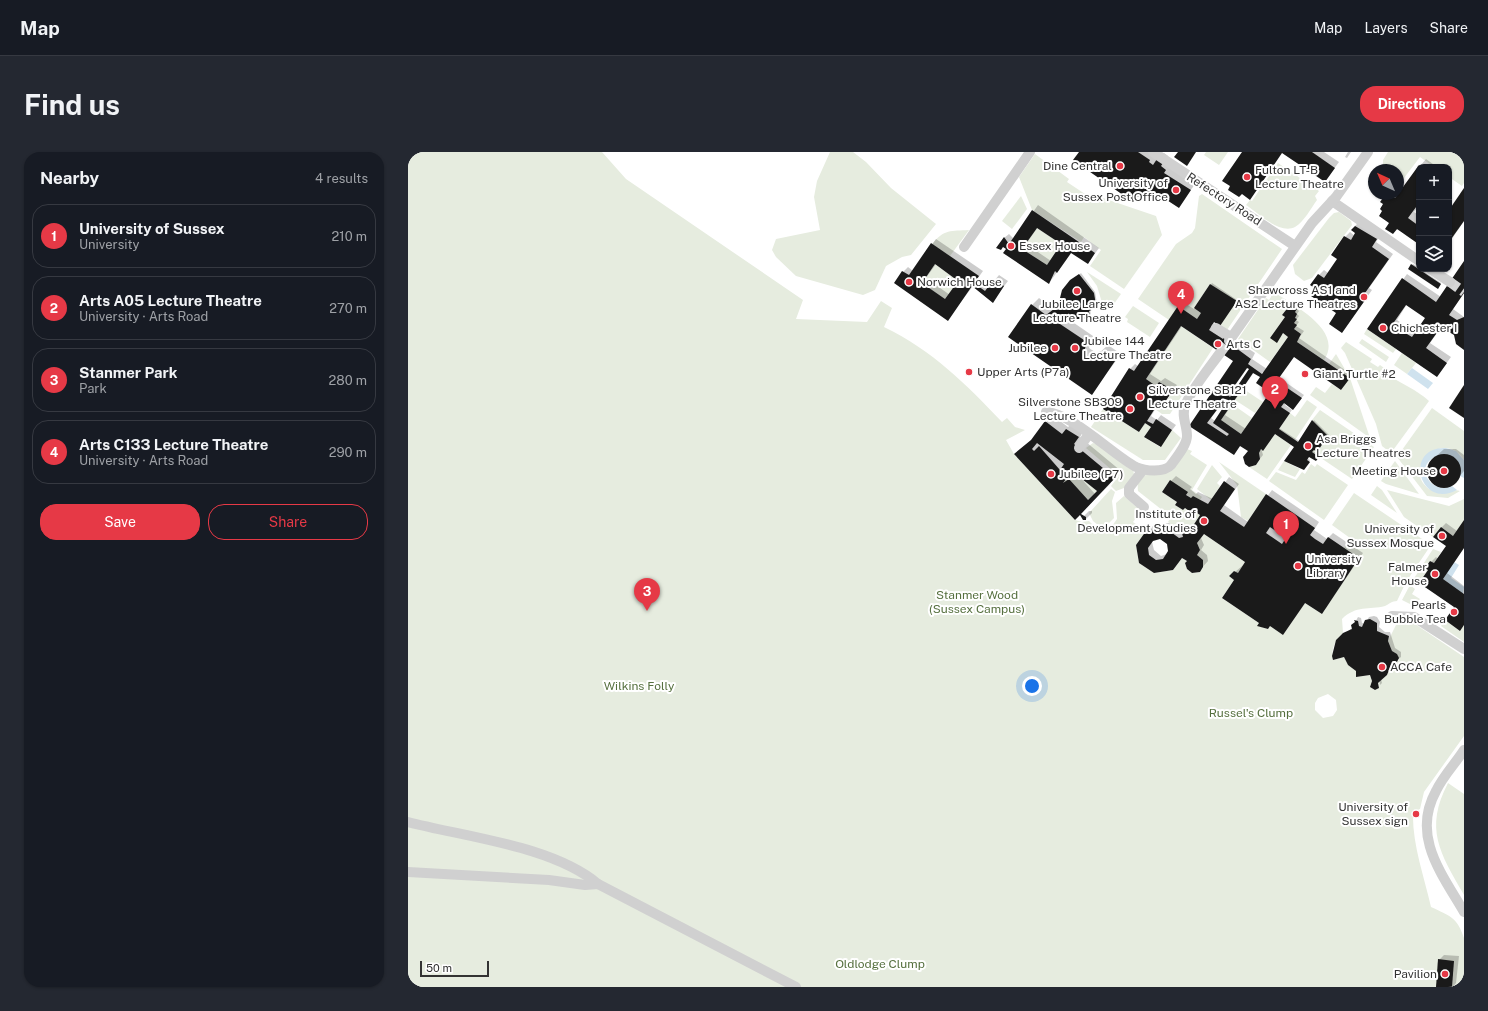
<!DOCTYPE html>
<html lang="en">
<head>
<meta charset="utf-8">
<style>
  :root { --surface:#171b24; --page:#242831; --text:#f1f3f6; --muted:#9ea1a6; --line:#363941; --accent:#e63946 }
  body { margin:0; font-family:"Public Sans",sans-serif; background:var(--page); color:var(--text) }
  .controls { position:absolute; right:12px; top:12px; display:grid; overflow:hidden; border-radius:8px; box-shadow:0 1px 3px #0004 }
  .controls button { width:36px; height:36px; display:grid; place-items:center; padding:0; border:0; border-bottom:1px solid var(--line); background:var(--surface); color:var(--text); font:20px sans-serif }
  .compass { position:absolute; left:960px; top:12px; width:36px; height:36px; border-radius:50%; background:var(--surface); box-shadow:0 1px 3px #0004; rotate:316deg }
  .scale { position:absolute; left:12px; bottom:10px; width:69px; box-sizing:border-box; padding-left:4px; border:2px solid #333; border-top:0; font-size:11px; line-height:14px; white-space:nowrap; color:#333; -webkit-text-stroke:3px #fff; paint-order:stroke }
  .you { position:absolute; left:624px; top:534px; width:14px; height:14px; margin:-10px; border:3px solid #fff; border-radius:50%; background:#1a73e8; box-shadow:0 0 0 6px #1a73e833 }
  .badge { display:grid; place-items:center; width:26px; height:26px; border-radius:50%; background:var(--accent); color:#fff; font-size:13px; font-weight:700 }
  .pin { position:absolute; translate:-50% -33px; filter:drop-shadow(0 1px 2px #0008) }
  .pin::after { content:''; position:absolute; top:21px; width:14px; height:12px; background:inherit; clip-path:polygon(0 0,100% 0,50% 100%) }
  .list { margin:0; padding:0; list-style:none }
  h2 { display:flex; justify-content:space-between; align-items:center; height:52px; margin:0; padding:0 16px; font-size:17px }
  h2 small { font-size:13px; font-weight:400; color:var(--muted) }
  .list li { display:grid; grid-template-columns:26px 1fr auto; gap:12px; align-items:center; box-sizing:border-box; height:64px; margin:0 8px 8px; padding:0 8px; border:1px solid var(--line); border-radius:16px }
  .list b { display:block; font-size:15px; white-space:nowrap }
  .list p { margin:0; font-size:13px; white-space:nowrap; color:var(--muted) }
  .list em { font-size:13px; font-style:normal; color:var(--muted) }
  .actions { display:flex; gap:8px; padding:12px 16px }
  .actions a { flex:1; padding:9px 0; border:1px solid var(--accent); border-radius:16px; text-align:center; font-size:14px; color:var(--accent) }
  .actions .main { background:var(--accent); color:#fff }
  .icon { flex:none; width:22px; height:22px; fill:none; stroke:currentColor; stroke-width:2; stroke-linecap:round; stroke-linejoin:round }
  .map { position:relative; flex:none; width:1056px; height:835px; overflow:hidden; border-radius:16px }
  header { display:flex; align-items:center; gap:24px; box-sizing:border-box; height:56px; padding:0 20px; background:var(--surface); border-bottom:1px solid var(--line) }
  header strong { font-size:19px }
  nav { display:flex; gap:22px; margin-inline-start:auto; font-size:14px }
  .intro { display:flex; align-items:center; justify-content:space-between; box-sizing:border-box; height:96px; padding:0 24px }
  h1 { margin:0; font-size:28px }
  .button { padding:10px 18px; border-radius:16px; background:var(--accent); color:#fff; font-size:14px; font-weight:700 }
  main { display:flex; gap:24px; padding:0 24px }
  aside { flex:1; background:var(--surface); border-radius:16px; box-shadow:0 1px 3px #0004 }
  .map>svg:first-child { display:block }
  .green { fill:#e6ecdf; fill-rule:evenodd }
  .water { fill:#cfe2ee }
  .shadow { fill:#0003; fill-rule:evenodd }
  .building { fill:#1a1a1a; fill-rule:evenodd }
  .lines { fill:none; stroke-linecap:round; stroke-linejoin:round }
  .minor-tunnel { stroke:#d6d6d6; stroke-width:10; stroke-dasharray:10 5; stroke-linecap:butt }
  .minor { stroke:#d0d0d0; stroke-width:10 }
  .poi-dot { fill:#e63946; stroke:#fff; stroke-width:1.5 }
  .labels { text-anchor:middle; stroke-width:4; stroke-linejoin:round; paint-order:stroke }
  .poi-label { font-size:12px; fill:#333; stroke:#fff; text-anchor:start }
  .street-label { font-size:12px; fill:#333; stroke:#fff }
  .park-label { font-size:12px; fill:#56703f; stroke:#fff }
</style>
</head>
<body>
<header>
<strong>Map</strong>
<nav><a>Map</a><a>Layers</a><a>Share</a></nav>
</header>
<div class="intro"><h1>Find us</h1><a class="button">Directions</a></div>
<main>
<aside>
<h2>Nearby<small>4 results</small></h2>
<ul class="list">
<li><span class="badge">1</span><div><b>University of Sussex</b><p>University</p></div><em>210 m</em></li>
<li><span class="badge">2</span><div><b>Arts A05 Lecture Theatre</b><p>University · Arts Road</p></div><em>270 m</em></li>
<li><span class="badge">3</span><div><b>Stanmer Park</b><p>Park</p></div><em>280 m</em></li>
<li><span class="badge">4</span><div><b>Arts C133 Lecture Theatre</b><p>University · Arts Road</p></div><em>290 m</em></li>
</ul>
<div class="actions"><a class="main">Save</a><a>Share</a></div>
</aside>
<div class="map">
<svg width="1056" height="835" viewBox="0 0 1056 835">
  <rect width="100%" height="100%" fill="#fff"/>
  <g class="green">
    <path d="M0 0H194L218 27 395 148 388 167 459 170 473 149 484 156 476 175C525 199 557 231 594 270L599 266 607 275 617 278 598 288 606 302 667 368 674 370 681 369 689 377 704 374 709 367 708 351 716 344 733 359 725 370 738 379 728 393 731 411 746 421 765 418 774 406 779 409 777 411 779 417 784 421 792 420 795 415V408L789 403 792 398 789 391 796 382 837 410 830 421 826 419 821 424 826 428 814 446 851 471 850 474 860 477 862 474 875 483 897 451 914 462 951 406 936 396 942 386 924 373 946 341 1023 393 998 430 989 449C984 449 981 452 977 454 961 458 948 453 934 467L935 481C927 488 923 497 925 508L936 505 940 513 948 519V525L962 523 964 529 962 535 967 538 971 536 970 531 979 523 983 513 988 511 991 508 989 502 984 499 980 489 988 473 1007 472 1056 505V584L1016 640 1012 657 1005 660C1004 692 1016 724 1023 755 1042 764 1049 765 1056 786V835H0ZM920 542 928 548 929 558 925 564 915 566 907 558V551L910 546Z"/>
    <polygon points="422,0 445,0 458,10 483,36 528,72 503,103 494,105 478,114 467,138 455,143 388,124 368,105 364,98 368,87 412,78 406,45 409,29"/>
    <polygon points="798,0 820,0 811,13 796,3"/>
    <polygon points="980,0 1056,0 1056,31 1054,34 1041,25 1041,15 1026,15 1012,5 996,26 990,28 990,18 975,17 975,8"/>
    <polygon points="627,2 661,27 659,30 686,48 689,44 748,64 754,83 716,137 682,114 693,98 676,85 673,90 624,58 611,25"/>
    <path d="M870 11 911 39 907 44 909 48C903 56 896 70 887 75 872 83 850 61 838 53L842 48 844 49Z"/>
    <polygon points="794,42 874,97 819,178 812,174 828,149 802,132 786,156 793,161 789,167 761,168 730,147 768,92 784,81 787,76 791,44"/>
    <polygon points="613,44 619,57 604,77 594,69"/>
    <polygon points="931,60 943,69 944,73 904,126 896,129 887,122 885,113 921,66 926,61"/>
    <polygon points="629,76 653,92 639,113 614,97"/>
    <path d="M561 78 542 104 524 92C536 77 543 79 561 78Z"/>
    <polygon points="527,112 550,129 537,147 514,131"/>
    <polygon points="679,120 713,142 703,156 700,154 699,156 695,154 689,134"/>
    <path d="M866 140C886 154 936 178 916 208L889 190 893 182 886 177 888 174 886 171 889 167 887 166 889 162 887 160 889 157 882 153 874 163 877 165 862 186 869 190 875 181 880 185 862 210 830 187 858 146 861 148Z"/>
    <polygon points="725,154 751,171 742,185 719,170 720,167 717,165"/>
    <polygon points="773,174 805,196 762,262 754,262 747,257 751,250 756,253 765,238 751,230 748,234 738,227"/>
    <polygon points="959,177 988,197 985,201 956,182"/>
    <polygon points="954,187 981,205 978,210 951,191"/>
    <path d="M938 190 964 207 962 210 970 215 972 213 980 219 979 222C993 232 1008 237 1021 249L983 301 974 294 968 272 937 201 933 196Z"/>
    <polygon points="994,201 1008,211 999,222 986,213"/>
    <polygon points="928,202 942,226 962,286 902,243 908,235 917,241 924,232 933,238 941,226 921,212"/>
    <polygon points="834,236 855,250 847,261 827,248"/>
    <polygon points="899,248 909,255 887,288 871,277 882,261 887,265"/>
    <polygon points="824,252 844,266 833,282 813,268"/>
    <path d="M1024 256 1056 279V308C1035 275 991 318 1023 338 1034 345 1044 336 1052 339L1040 346 1019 344 989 305Z"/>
    <polygon points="695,257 731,280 737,271 743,275 736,285 752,295 764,278 773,286 757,308 735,308 683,275"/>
    <polygon points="912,258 966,295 944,327 904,300 906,298 909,300 920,285 904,268"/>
    <polygon points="867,282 883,293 859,327 841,315 848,313 852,307 851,301 853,297 855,298"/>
    <polygon points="685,291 689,292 725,318 726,322 716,336 708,339 703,334 711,324 678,296"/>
    <path d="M779 297 784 299 782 302 799 313 784 338 794 345 792 348 785 344 783 346 762 328 754 340 769 350 767 353 775 358 777 356 784 361 786 359 792 363 781 380 777 377 774 381 760 370 763 365 730 339C727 320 750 319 763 318Z"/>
    <polygon points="876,309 892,317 887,325 870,318"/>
    <polygon points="987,309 1011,342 978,332 973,329"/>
    <polygon points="811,310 858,342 840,369 833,365 829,333"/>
    <polygon points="903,312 907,315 909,312 940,333 916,368 861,329 868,320 888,328 894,320 897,322"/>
    <polygon points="804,313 814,325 809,331 812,334 803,348 789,337"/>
    <polygon points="664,319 689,339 680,348 655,331"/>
    <polygon points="969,334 974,338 989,361 963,343"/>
    <polygon points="703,337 707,340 704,349 706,366 699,373 690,373 685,369 681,361"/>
    <polygon points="979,338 1041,354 1056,347 1056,368 1045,384 1033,375 1025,385 996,365"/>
    <polygon points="1025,397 1033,400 1026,411 1022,409 1017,416 1020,418 1009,435 1003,431"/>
    <polygon points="1002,433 1007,437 1004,442 1012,447 1006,454 994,448"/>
    <polygon points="1037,468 1052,479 1056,473 1056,490 1033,474"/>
    <path d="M1040 631 1056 642V743C1032 701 1016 677 1040 631Z"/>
  </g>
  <g class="water">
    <polygon points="1004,216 1025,231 1020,237 999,222"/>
    <path d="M1038 296 1048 299 1056 308V326L1052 324C1056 286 999 306 1023 331 1029 336 1036 337 1044 334L1049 338C1011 358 995 294 1038 296Z"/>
    <polygon points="1046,410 1051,413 1043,426 1056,435 1055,442 1035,427"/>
  </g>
  <g class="shadow">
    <polygon points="672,0 746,0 751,6 756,1 760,4 758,7 788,31 770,55 746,39 738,48 731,43 725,49"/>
    <polygon points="875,0 916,0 931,10 917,29"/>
    <polygon points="940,0 943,0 939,6 937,5"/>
    <polygon points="1018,7 1029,15 1011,15 1011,53 1006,60 1011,63 1011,88 990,77 985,81 977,52 974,50 979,42 990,42 990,37 993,40 1012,14"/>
    <polygon points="1056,38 1056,69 1041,91 1041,59"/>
    <path d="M630 53 691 96 680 111 664 100 641 131 599 97 596 86 601 82 606 87ZM630 75 655 92 643 109 618 92Z"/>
    <polygon points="952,69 973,82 968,90 985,102 961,136 964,138 934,180 929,161 910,137 911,123 916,118 920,121 931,107 937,85 942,80 947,84 947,74"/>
    <path d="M528 87 575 119 570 126 582 134 591 123 600 129 584 150 565 134 540 167 495 120 500 115 505 119ZM528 112 552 128 542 143 518 126Z"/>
    <path d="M1056 111V141L1045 157 1056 165V196L1047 180 1034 174 1022 191 1043 205 1029 224 960 177 999 122 1033 145ZM999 152 1018 165 1008 181 989 168Z"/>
    <polygon points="1005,112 1033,131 1031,134 1004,113"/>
    <polygon points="673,121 687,140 689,151 682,157 683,164 668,166 653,162 685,184 681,196 690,202 700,193 713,202 684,241 624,153 631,146 646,157 651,154 655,138"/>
    <path d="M804 131 829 148 813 171 807 169 805 173 847 201 844 207 859 217 881 184 875 180 872 186 878 165 876 163 885 150 891 154 889 157 891 159 889 162 891 164 888 168 891 170 888 174 896 179 891 186 944 223 936 234 886 204 870 225 896 243 888 253 878 251 877 253 884 258 871 276 891 289 906 268 921 283 910 298 906 297 905 299 911 303 909 307 901 304 899 306 902 308 897 316 888 294 868 281 853 296 855 303 847 313 841 299 833 293 825 302 783 273 826 209 774 174 742 222 753 229 757 226 769 233 755 252 752 250 743 264 749 268 753 263 768 273 752 294 744 275 738 271 731 279 722 217 727 212 730 214 771 155 775 150 786 157ZM840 215 843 217 827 240 824 238ZM846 220 852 224 855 220 869 244 866 247 862 244 859 247 838 277 817 263ZM818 246 821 248 807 269 803 266Z"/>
    <path d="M644 263 660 275 665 271 676 278 672 285 713 319 700 334 668 366 614 296 626 286ZM665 318 668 321 658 327ZM671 324H672L691 339 687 342Z"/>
    <polygon points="1036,297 1048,297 1056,303 1056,319 1045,332 1033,335 1022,327 1020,314 1023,309"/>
    <path d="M768 324 784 335 782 337 788 342 790 340 805 347 821 325 831 332 816 353 840 370 864 338 911 370 906 378 912 382 919 387 925 381 955 401 918 456 914 460 898 450 875 482 862 473 853 471 828 428 822 424 839 410 796 381 793 386 796 393 793 398 799 403 800 409 791 419 775 405 732 411 739 379 744 374 761 371 775 381 782 373 785 375 794 363 770 350 763 329ZM753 386 760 391 761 400 759 402 753 404 746 398 744 390 746 388Z"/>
    <polygon points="681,359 684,359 684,361 678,367 675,365"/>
    <polygon points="1056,369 1056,396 1039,421 1056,434 1056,473 1047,455 1022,418 1023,410 1028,405 1030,407 1039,394 1033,376 1038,371 1049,379"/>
    <polygon points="966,464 969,465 972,470 971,475 977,480 982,480 987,496 993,500 993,505 985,511 982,518 973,527 974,531 972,533 971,526 965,529 962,522 949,518 936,482 944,476 950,465 953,466 954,471 957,472 961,465"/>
    <polygon points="1036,803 1051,804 1048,831 1045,835 1029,835 1031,808"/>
  </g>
  <g class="building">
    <polygon points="671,0 730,0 742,8 741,10 745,13 749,7 755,11 753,14 758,18 756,21 783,38 771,56 745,39 738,49 730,44 725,50 665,8"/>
    <polygon points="770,0 788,0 779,14 766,5"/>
    <polygon points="834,0 904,0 927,16 917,30 874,1 842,48 834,42 831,45 820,38 822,34 814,29"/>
    <polygon points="1011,13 1014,15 1011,15 1011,51 1000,66 1011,74 1011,89 1009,91 989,77 985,82 977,77 981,71 971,64 974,59 972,57 975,52 972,50 978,42 987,46"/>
    <polygon points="1056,36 1056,69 1041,90 1041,58"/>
    <path d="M624 58 687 101 680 112 663 101 649 121 647 119 641 132 595 101 598 97 595 95 593 98 588 96 596 85 601 92ZM629 76 653 92 639 113 614 97Z"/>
    <polygon points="947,74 969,87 964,95 981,107 957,141 960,144 934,181 921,172 928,161 903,144 908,137 902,133 910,122 916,126 929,107 923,103 936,84 943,88 947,81 943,78"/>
    <path d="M523 91 571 124 566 131 577 139 586 127 596 134 585 151 564 134 540 169 486 131 494 119 501 123ZM527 112 550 129 537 147 514 131Z"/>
    <path d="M1056 109V141L1041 163 1049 168 1056 165V198L1048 192 1046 183 1033 175 1018 196 1039 211 1029 225 959 177 994 126 1028 150ZM998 153 1017 166 1004 185 984 173Z"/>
    <polygon points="1003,112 1033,132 1030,137 1000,117"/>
    <polygon points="671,122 686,141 688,153 686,157 681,159 682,167 668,167 654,163 652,172 679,190 675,203 682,207 692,199 707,209 684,243 600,185 623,152 638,163 650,154 654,138 662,128"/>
    <path d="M802 132 829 149 812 174 806 170 801 178 815 187 816 185 825 191 824 193 843 207 840 212 854 222 880 185 875 181 869 191 862 186 877 165 874 163 882 153 889 157 887 160 889 162 887 166 889 167 886 171 889 173 886 177 893 182 889 190 942 226 933 238 886 205 871 226 868 224 866 227 894 246 885 258 876 251 873 255 882 261 871 277 890 290 904 268 920 284 909 300 906 298 904 300 911 305 908 309 901 305 899 308 902 310 896 318 876 309 886 295 867 282 855 299 853 297 851 301 852 307 848 313 841 315 837 312 835 305 840 299 832 294 826 303 781 274 825 209 773 174 738 227 748 234 751 230 765 238 755 253 751 250 739 269 745 272 748 267 764 278 753 295 736 285 743 275 737 271 731 280 695 257 721 216 726 219 770 154 789 167 793 161 786 156ZM839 216 841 217 822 245 820 243ZM845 221 852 225 848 231 867 244 863 250 858 246 833 282 813 268ZM817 247 820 248 805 271 821 282 819 284 799 271Z"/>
    <polygon points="1056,233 1056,266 1041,256"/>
    <path d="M637 269 654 282 658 277 671 285 666 292 707 326 673 362 678 365V368H675L672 363 667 368 606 302 623 288ZM629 291 656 312 652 318 631 294 626 299 624 297ZM664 319 689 339 680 348 661 327 655 331Z"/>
    <circle cx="1036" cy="319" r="17"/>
    <path d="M762 328 780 340 778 343 783 346 785 344 800 352 816 329 827 337 812 359 836 375 858 342 907 376 902 383 907 387 915 392 920 385 951 406 914 462 897 451 875 483 862 474 860 477 849 474 851 471 814 446 826 428 821 424 826 419 830 421 837 410 796 382 789 391 792 398 789 403 795 408V415L792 420 784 421 779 417 777 411 779 409 774 406 765 418 746 421 731 411 728 393 738 379 756 375 771 386 775 385 774 381 777 377 781 380 792 363 786 359 784 361 777 356 775 358 767 353 769 350 754 340ZM862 375 878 386 874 392 858 381ZM752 387 759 392 760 399 755 407 748 408 741 403 740 396 745 389Z"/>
    <polygon points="1056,368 1056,396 1035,427 1056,442 1056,473 1052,479 1037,468 1046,455 1011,431 1020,418 1017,416 1022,409 1026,411 1038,394 1025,385 1033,375 1045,384"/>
    <polygon points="962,467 969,471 969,479 981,484 980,489 984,499 989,502 991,506 989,510 983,513 979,523 970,531 971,536 967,538 962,535 964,529 962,523 948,525 948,519 940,513 936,505 925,508 924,504 928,488 935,481 944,477 943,473 947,470 946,468 950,469 951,474 954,475 957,468"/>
    <polygon points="1030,807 1046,809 1044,835 1028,835"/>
  </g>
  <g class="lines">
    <g class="minor-tunnel">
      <polyline points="1042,130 1056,140"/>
      <polyline points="812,201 821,189"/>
    </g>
    <g class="minor">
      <polyline points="745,0 887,94"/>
      <polyline points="924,49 1011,109"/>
      <polyline points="556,95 622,0"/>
      <polyline points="1022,117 1042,130"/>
      <polyline points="808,176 823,185"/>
      <polyline points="821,189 904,71 928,45 960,0"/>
      <path d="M638 260C664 261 705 303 728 315 737 319 756 321 763 313 768 306 779 293 779 284 779 273 773 264 777 254 782 239 802 215 812 201"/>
      <polyline points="671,296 681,282"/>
      <polyline points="735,318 721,336 721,342 736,355"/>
      <polyline points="984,464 1006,465 1056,497"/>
      <path d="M1056 598C1047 612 1035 624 1028 639 1003 684 1034 722 1056 760"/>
      <path d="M0 670C58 685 145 694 190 732L388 835"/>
      <polyline points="0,720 141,728 177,733 190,732"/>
    </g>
  </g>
  <g class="poi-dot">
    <circle cx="712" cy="14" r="4"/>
    <circle cx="839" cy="25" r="4"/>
    <circle cx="768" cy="38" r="4"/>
    <circle cx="603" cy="94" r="4"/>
    <circle cx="501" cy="130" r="4"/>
    <circle cx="669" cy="139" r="4"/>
    <circle cx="956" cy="145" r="4"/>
    <circle cx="975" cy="176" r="4"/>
    <circle cx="810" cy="192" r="4"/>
    <circle cx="647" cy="196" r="4"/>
    <circle cx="667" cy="196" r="4"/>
    <circle cx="561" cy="220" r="4"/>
    <circle cx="897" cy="222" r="4"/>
    <circle cx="732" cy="245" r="4"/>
    <circle cx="722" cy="257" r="4"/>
    <circle cx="900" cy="294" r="4"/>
    <circle cx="1036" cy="319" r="4"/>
    <circle cx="643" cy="322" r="4"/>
    <circle cx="796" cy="369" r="4"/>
    <circle cx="1034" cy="384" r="4"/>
    <circle cx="890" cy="414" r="4"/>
    <circle cx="1027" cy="422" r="4"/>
    <circle cx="1046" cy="460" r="4"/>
    <circle cx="974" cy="515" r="4"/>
    <circle cx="1008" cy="662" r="4"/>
    <circle cx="1037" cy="822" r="4"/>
  </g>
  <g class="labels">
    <g class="poi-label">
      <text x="704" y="18" text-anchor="end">Dine Central</text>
      <text x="847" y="22">Fulton LT-B<tspan x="847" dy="14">Lecture Theatre</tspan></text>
      <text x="760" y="35" text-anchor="end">University of<tspan x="760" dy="14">Sussex Post Office</tspan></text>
      <text x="611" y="98">Essex House</text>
      <text x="509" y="134">Norwich House</text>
      <text x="948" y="142" text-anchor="end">Shawcross AS1 and<tspan x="948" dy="14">AS2 Lecture Theatres</tspan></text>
      <text x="669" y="156" text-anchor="middle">Jubilee Large<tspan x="669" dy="14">Lecture Theatre</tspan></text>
      <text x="983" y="180">Chichester I</text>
      <text x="675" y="193">Jubilee 144<tspan x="675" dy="14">Lecture Theatre</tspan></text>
      <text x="818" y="196">Arts C</text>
      <text x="639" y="200" text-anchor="end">Jubilee</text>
      <text x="569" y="224">Upper Arts (P7a)</text>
      <text x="905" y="226">Giant Turtle #2</text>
      <text x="740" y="242">Silverstone SB121<tspan x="740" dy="14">Lecture Theatre</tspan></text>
      <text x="714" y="254" text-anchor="end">Silverstone SB309<tspan x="714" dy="14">Lecture Theatre</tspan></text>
      <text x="908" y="291">Asa Briggs<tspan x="908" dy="14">Lecture Theatres</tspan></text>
      <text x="1028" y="323" text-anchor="end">Meeting House</text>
      <text x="651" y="326">Jubilee (P7)</text>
      <text x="788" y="366" text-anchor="end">Institute of<tspan x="788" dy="14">Development Studies</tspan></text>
      <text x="1026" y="381" text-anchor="end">University of<tspan x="1026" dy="14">Sussex Mosque</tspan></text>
      <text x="898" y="411">University<tspan x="898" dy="14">Library</tspan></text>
      <text x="1019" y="419" text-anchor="end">Falmer<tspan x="1019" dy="14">House</tspan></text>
      <text x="1038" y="457" text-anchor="end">Pearls<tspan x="1038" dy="14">Bubble Tea</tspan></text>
      <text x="982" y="519">ACCA Cafe</text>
      <text x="1000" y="659" text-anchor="end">University of<tspan x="1000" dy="14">Sussex sign</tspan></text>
      <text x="1029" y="826" text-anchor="end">Pavilion</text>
    </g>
    <g class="street-label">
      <text transform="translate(816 47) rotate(33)" y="4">Refectory Road</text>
    </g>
    <g class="park-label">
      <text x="569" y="447">Stanmer Wood<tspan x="569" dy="14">(Sussex Campus)</tspan></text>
      <text x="231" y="538">Wilkins Folly</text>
      <text x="843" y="565">Russel's Clump</text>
      <text x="472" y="816">Oldlodge Clump</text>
    </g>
  </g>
</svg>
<div class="controls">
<button>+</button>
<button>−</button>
<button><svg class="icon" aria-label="layers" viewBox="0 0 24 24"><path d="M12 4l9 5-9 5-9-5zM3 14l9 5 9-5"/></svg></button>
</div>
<svg class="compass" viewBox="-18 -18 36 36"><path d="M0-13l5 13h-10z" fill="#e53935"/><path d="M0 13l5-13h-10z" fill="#9ea1a6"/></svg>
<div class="scale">50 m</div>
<div class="you"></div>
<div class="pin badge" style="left:878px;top:392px">1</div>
<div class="pin badge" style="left:867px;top:257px">2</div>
<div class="pin badge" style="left:239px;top:459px">3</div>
<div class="pin badge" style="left:773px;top:162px">4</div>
</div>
</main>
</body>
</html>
